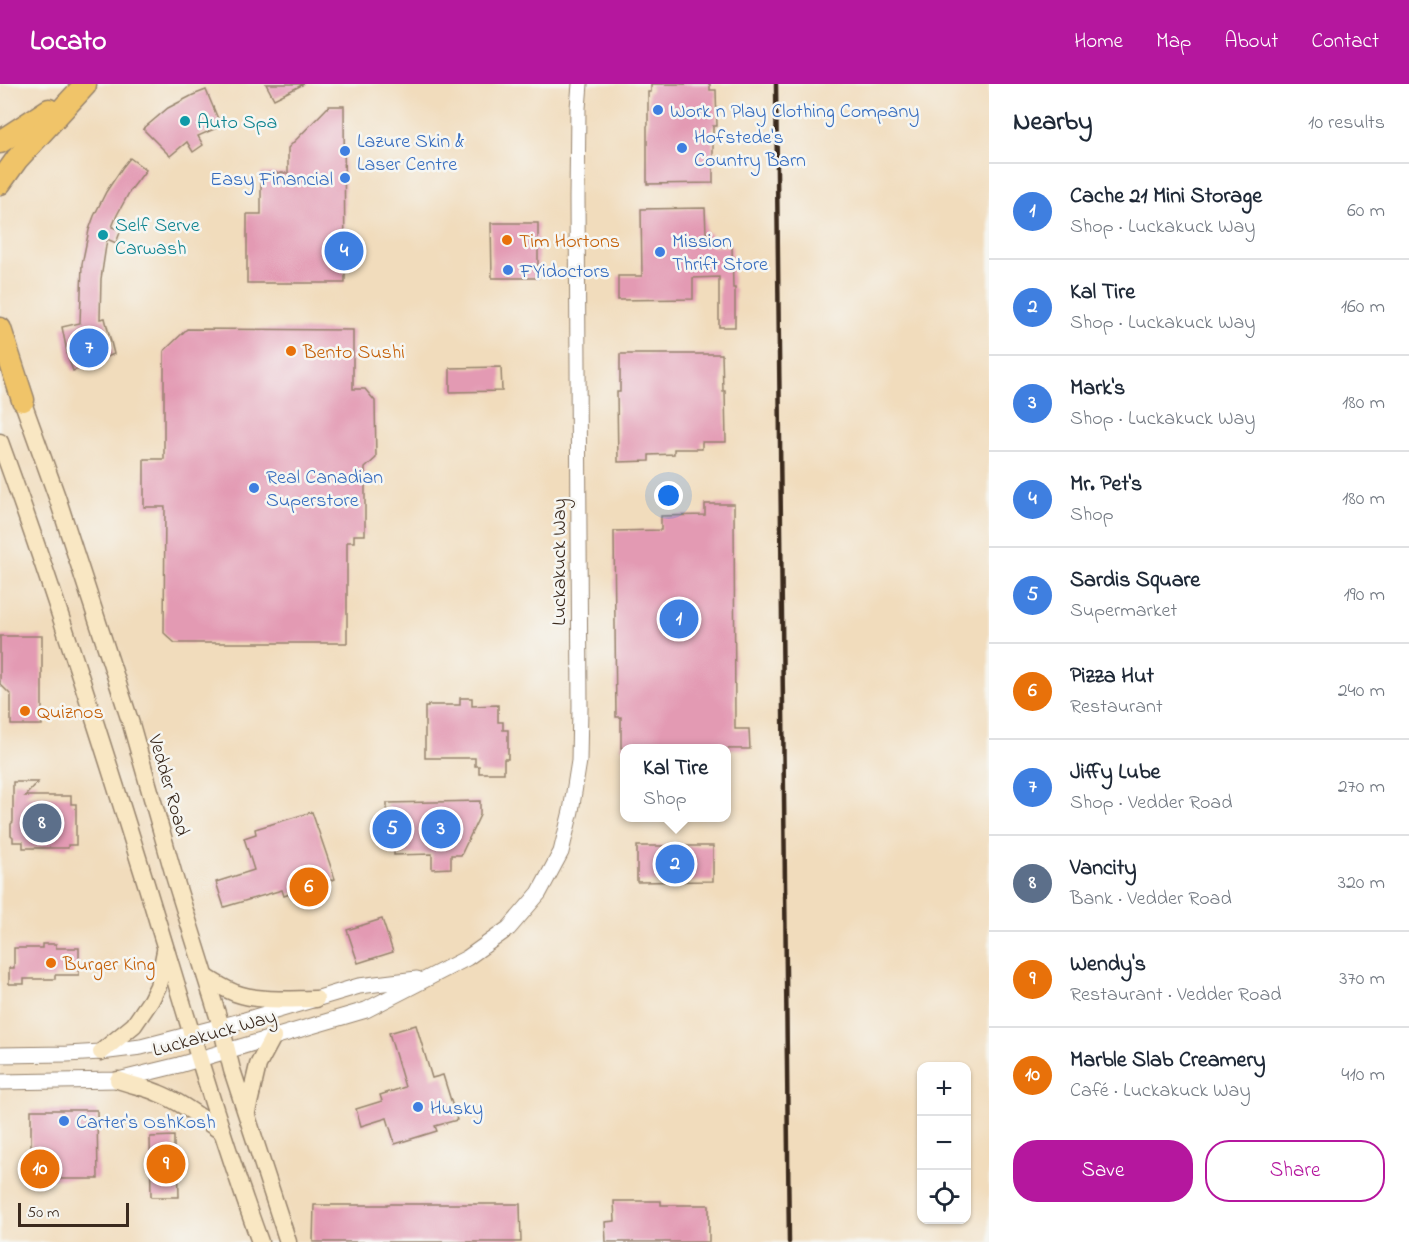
<!DOCTYPE html>
<html lang="en">
<head>
<meta charset="utf-8">
<style>
  :root { --surface:#fff; --page:#f6f6f7; --text:#1f2937; --muted:#747a83; --line:#e0e1e3; --accent:#b5179e }
  body { margin:0; font-family:"Indie Flower",sans-serif; background:var(--page); color:var(--text) }
  .controls { position:absolute; right:18px; bottom:18px; display:grid; overflow:hidden; border-radius:12px; box-shadow:0 2px 4px #0004 }
  .controls button { width:54px; height:54px; display:grid; place-items:center; padding:0; border:0; border-bottom:2px solid var(--line); background:var(--surface); color:var(--text); font:30px sans-serif }
  .scale { position:absolute; left:18px; bottom:15px; width:111px; box-sizing:border-box; padding-left:6px; border:3px solid #3b2a1e; border-top:0; font-size:16px; line-height:21px; white-space:nowrap; color:#3b2a1e; -webkit-text-stroke:4px #f6f6f2; paint-order:stroke }
  .you { position:absolute; left:669px; top:412px; width:21px; height:21px; margin:-15px; border:4px solid #fff; border-radius:50%; background:#1a73e8; box-shadow:0 0 0 9px #1a73e833 }
  .badge { display:grid; place-items:center; width:39px; height:39px; border-radius:50%; background:var(--accent); color:#fff; font-size:20px; font-weight:700 }
  .pin { position:absolute; translate:-50% -50%; border:3px solid #fff; box-shadow:0 2px 6px #0006 }
  .popup { position:absolute; left:620px; top:660px; width:111px; height:78px; box-sizing:border-box; display:grid; place-content:center; border-radius:12px; background:var(--surface); filter:drop-shadow(0 2px 4px #0005); font-size:20px; white-space:nowrap; color:var(--muted) }
  .popup b { font-size:22px; color:var(--text) }
  .popup::after { content:''; position:absolute; left:50%; top:100%; margin-left:-12px; border:12px solid transparent; border-top-color:var(--surface) }
  .list { margin:0; padding:0; list-style:none }
  h2 { display:flex; justify-content:space-between; align-items:center; height:78px; margin:0; padding:0 24px; font-size:26px }
  h2 small { font-size:20px; font-weight:400; color:var(--muted) }
  .list li { display:grid; grid-template-columns:39px 1fr auto; gap:18px; align-items:center; box-sizing:border-box; height:96px; padding:0 24px; border-top:2px solid var(--line) }
  .list b { display:block; font-size:22px; white-space:nowrap }
  .list p { margin:0; font-size:20px; white-space:nowrap; color:var(--muted) }
  .list em { font-size:20px; font-style:normal; color:var(--muted) }
  .actions { display:flex; gap:12px; padding:18px 24px }
  .actions a { flex:1; padding:14px 0; border:2px solid var(--accent); border-radius:24px; text-align:center; font-size:21px; color:var(--accent) }
  .actions .main { background:var(--accent); color:#fff }
  .icon { flex:none; width:33px; height:33px; fill:none; stroke:currentColor; stroke-width:2; stroke-linecap:round; stroke-linejoin:round }
  .map { position:relative; flex:none; width:989px; height:1158px; overflow:hidden }
  header { display:flex; align-items:center; gap:36px; box-sizing:border-box; height:84px; padding:0 30px; background:var(--accent); color:#fff }
  header strong { font-size:28px }
  nav { display:flex; gap:33px; margin-inline-start:auto; font-size:21px }
  main { display:flex }
  aside { flex:1; background:var(--surface) }
  .map>svg:first-child { display:block }
  .building { fill:#e39ab3 }
  .lines { fill:none; stroke-linecap:round; stroke-linejoin:round }
  .tertiary-casing { stroke:#96836d; stroke-width:17 }
  .secondary-casing { stroke:#96836d; stroke-width:19 }
  .motorway-casing { stroke:#96836d; stroke-width:25 }
  .tertiary { stroke:#fff; stroke-width:15 }
  .secondary { stroke:#f9e7c3; stroke-width:16 }
  .motorway { stroke:#f0c469; stroke-width:22 }
  .rail { stroke:#3b2a1e; stroke-width:4.5 }
  .shop-dot { fill:#3f7fe0; stroke:#f6f6f2; stroke-width:2 }
  .culture-dot { fill:#0f9aa8; stroke:#f6f6f2; stroke-width:2 }
  .food-dot { fill:#e8710a; stroke:#f6f6f2; stroke-width:2 }
  .labels { text-anchor:middle; stroke-width:5; stroke-linejoin:round; paint-order:stroke }
  .shop-label { font-size:20px; fill:#366cbe; stroke:#f6f6f2; text-anchor:start }
  .culture-label { font-size:20px; fill:#0d838f; stroke:#f6f6f2; text-anchor:start }
  .food-label { font-size:20px; fill:#c56008; stroke:#f6f6f2; text-anchor:start }
  .street-label { font-size:20px; fill:#3b2a1e; stroke:#f6f6f2 }
</style>
</head>
<body>
<header>
<strong>Locato</strong>
<nav><a>Home</a><a>Map</a><a>About</a><a>Contact</a></nav>
</header>
<main>
<div class="map">
<svg width="989" height="1158" viewBox="0 0 989 1158">
  <rect width="100%" height="100%" fill="#f6f6f2"/>
  <filter id="ink" filterUnits="userSpaceOnUse"><feTurbulence type="fractalNoise" baseFrequency=".0167" numOctaves="2"/><feDisplacementMap in="SourceGraphic" scale="12" xChannelSelector="R" yChannelSelector="G"/><feConvolveMatrix kernelMatrix="1 2 1 2 8 2 1 2 1" color-interpolation-filters="sRGB"/></filter>
  <filter id="wash" filterUnits="userSpaceOnUse"><feTurbulence type="fractalNoise" baseFrequency=".008" numOctaves="4" result="noise"/><feDisplacementMap in="SourceGraphic" scale="24" xChannelSelector="R" yChannelSelector="G"/><feGaussianBlur stdDeviation="1.35" result="paint"/><feColorMatrix in="noise" values="0 0 0 0 0 0 0 0 0 0 0 0 0 0 0 0 0 1.4 0 .05"/><feComposite in="paint" operator="in"/></filter>
  <g filter="url(#wash)">
    <rect width="100%" height="100%" fill="#f1dcbc"/>
    <g id="blocks">
      <g class="building">
        <polygon points="266,0 304,0 274,15"/>
        <polygon points="651,0 710,0 710,6 716,6 717,42 713,42 713,99 647,100 647,42 648,41 648,8 651,8"/>
        <polygon points="206,6 221,42 198,52 203,61 193,68 187,58 170,72 143,45 168,24 193,11"/>
        <polygon points="329,22 344,22 345,199 247,199 247,130 261,130 261,89 288,89 288,64"/>
        <polygon points="130,74 146,86 130,107 117,131 112,143 121,146 116,159 107,155 101,195 100,235 105,234 114,270 73,287 68,273 62,243 80,239 82,180 89,146 94,132 106,108 122,84"/>
        <polygon points="705,124 706,149 710,149 711,162 732,162 733,204 735,204 735,243 719,243 719,193 693,194 693,215 618,216 618,192 642,192 641,125"/>
        <polygon points="491,139 538,139 538,194 492,194"/>
        <polygon points="187,245 353,246 353,305 365,305 375,317 376,374 365,384 365,451 354,451 354,458 347,458 347,559 175,559 164,549 165,423 144,423 144,375 164,375 164,267"/>
        <polygon points="620,270 722,270 723,307 725,307 726,358 702,358 702,365 674,365 674,370 649,371 649,377 618,378 617,308 620,308"/>
        <polygon points="501,283 502,307 450,308 450,284"/>
        <polygon points="705,420 734,420 735,645 749,645 750,665 621,664 621,633 616,633 614,447 661,446 661,432 705,431"/>
        <polygon points="0,552 42,552 42,641 11,641 11,611 0,600"/>
        <polygon points="460,614 472,614 472,622 498,621 498,638 503,638 503,646 508,646 508,675 504,675 504,689 479,689 479,682 475,682 475,674 425,674 425,623 428,623 428,621 460,621"/>
        <polygon points="13,698 38,698 25,712 71,712 71,720 76,720 76,761 68,761 68,764 23,764 23,758 13,758 13,753 11,751 11,740 13,738"/>
        <polygon points="480,717 480,731 461,771 451,771 451,784 432,785 432,770 394,771 394,743 387,743 387,719"/>
        <polygon points="312,728 335,795 284,812 282,806 224,823 216,798 254,786 244,754 256,750 255,745"/>
        <polygon points="637,762 713,762 713,797 637,798"/>
        <polygon points="382,835 393,868 358,879 347,846"/>
        <polygon points="42,860 56,860 56,864 79,864 79,891 55,891 55,895 24,895 24,900 9,900 9,884 14,884 14,864 42,864"/>
        <polygon points="416,941 432,994 443,991 457,1036 435,1042 437,1047 395,1060 387,1034 361,1042 356,1025 382,1017 380,1011 405,1003 389,949"/>
        <polygon points="31,1026 97,1026 98,1095 31,1095"/>
        <polygon points="174,1052 174,1070 178,1070 179,1113 151,1113 150,1053"/>
        <polygon points="614,1117 661,1117 661,1121 709,1121 709,1158 606,1158 605,1138 615,1137"/>
        <polygon points="387,1120 520,1120 521,1158 313,1158 314,1121 387,1121"/>
      </g>
    </g>
  </g>
  <g filter="url(#ink)">
    <use href="#blocks" fill-opacity="0" stroke="#96836d" stroke-width="1.5"/>
    <g class="lines">
      <defs>
        <g id="tertiary">
          <polyline points="0,971 67,970 101,968 141,963 245,936 359,902 417,895"/>
          <polyline points="0,998 118,996 179,981 366,926 467,874 509,844 539,809 561,768 571,727 579,677 580,623 577,114 578,24 580,0"/>
        </g>
        <g id="secondary">
          <polyline points="18,305 57,413 131,640 175,795 221,942 232,986 288,1158"/>
          <path d="M0 358C52 500 98 645 143 790 181 913 216 1037 260 1158"/>
          <path d="M206 893C215 899 225 905 235 909 260 918 290 915 316 915"/>
          <polyline points="101,968 134,941 151,916 158,902 165,867"/>
          <path d="M118 996C131 1001 145 1003 158 1009 181 1018 201 1034 222 1048"/>
          <polyline points="247,1028 258,981 273,953"/>
        </g>
        <g id="motorway">
          <polyline points="0,58 49,26"/>
          <polyline points="0,99 17,75 85,1"/>
          <polyline points="0,245 23,316"/>
        </g>
      </defs>
      <use href="#tertiary" class="tertiary-casing"/>
      <use href="#secondary" class="secondary-casing"/>
      <use href="#motorway" class="motorway-casing"/>
      <use href="#tertiary" class="tertiary"/>
      <use href="#secondary" class="secondary"/>
      <use href="#motorway" class="motorway"/>
      <polyline class="rail" points="776,0 789,1158"/>
    </g>
  </g>
  <g class="shop-dot">
    <circle cx="658" cy="26" r="6"/>
    <circle cx="682" cy="64" r="6"/>
    <circle cx="345" cy="67" r="6"/>
    <circle cx="345" cy="94" r="6"/>
    <circle cx="660" cy="168" r="6"/>
    <circle cx="508" cy="186" r="6"/>
    <circle cx="254" cy="404" r="6"/>
    <circle cx="418" cy="1023" r="6"/>
    <circle cx="64" cy="1037" r="6"/>
  </g>
  <g class="culture-dot">
    <circle cx="185" cy="37" r="6"/>
    <circle cx="103" cy="151" r="6"/>
  </g>
  <g class="food-dot">
    <circle cx="507" cy="156" r="6"/>
    <circle cx="291" cy="267" r="6"/>
    <circle cx="25" cy="627" r="6"/>
    <circle cx="51" cy="879" r="6"/>
  </g>
  <g class="labels">
    <g class="shop-label">
      <text x="670" y="33">Work n Play Clothing Company</text>
      <text x="694" y="59">Hofstede's<tspan x="694" dy="23">Country Barn</tspan></text>
      <text x="357" y="63">Lazure Skin &amp;<tspan x="357" dy="23">Laser Centre</tspan></text>
      <text x="333" y="101" text-anchor="end">Easy Financial</text>
      <text x="672" y="163">Mission<tspan x="672" dy="23">Thrift Store</tspan></text>
      <text x="520" y="193">FYidoctors</text>
      <text x="266" y="399">Real Canadian<tspan x="266" dy="23">Superstore</tspan></text>
      <text x="430" y="1030">Husky</text>
      <text x="76" y="1044">Carter's OshKosh</text>
    </g>
    <g class="culture-label">
      <text x="197" y="44">Auto Spa</text>
      <text x="115" y="147">Self Serve<tspan x="115" dy="23">Carwash</tspan></text>
    </g>
    <g class="food-label">
      <text x="519" y="163">Tim Hortons</text>
      <text x="303" y="274">Bento Sushi</text>
      <text x="37" y="634">Quiznos</text>
      <text x="63" y="886">Burger King</text>
    </g>
    <g class="street-label">
      <text transform="translate(558 478) rotate(-90)" y="7">Luckakuck Way</text>
      <text transform="translate(170 701) rotate(74)" y="7">Vedder Road</text>
      <text transform="translate(214 948) rotate(-16)" y="7">Luckakuck Way</text>
    </g>
  </g>
</svg>
<div class="controls">
<button>+</button>
<button>−</button>
<button><svg class="icon" aria-label="locate" viewBox="0 0 24 24"><circle cx="12" cy="12" r="6"/><path d="M12 2v4M12 18v4M2 12h4M18 12h4"/></svg></button>
</div>
<div class="scale">50 m</div>
<div class="you"></div>
<div class="pin badge" style="left:679px;top:535px;background:#3f7fe0">1</div>
<div class="pin badge" style="left:675px;top:780px;background:#3f7fe0">2</div>
<div class="popup"><b>Kal Tire</b>Shop</div>
<div class="pin badge" style="left:441px;top:745px;background:#3f7fe0">3</div>
<div class="pin badge" style="left:344px;top:167px;background:#3f7fe0">4</div>
<div class="pin badge" style="left:392px;top:745px;background:#3f7fe0">5</div>
<div class="pin badge" style="left:309px;top:803px;background:#e8710a">6</div>
<div class="pin badge" style="left:89px;top:264px;background:#3f7fe0">7</div>
<div class="pin badge" style="left:42px;top:739px;background:#5c6f8a">8</div>
<div class="pin badge" style="left:166px;top:1080px;background:#e8710a">9</div>
<div class="pin badge" style="left:40px;top:1085px;background:#e8710a">10</div>
</div>
<aside>
<h2>Nearby<small>10 results</small></h2>
<ul class="list">
<li><span class="badge" style="background:#3f7fe0">1</span><div><b>Cache 21 Mini Storage</b><p>Shop · Luckakuck Way</p></div><em>60 m</em></li>
<li><span class="badge" style="background:#3f7fe0">2</span><div><b>Kal Tire</b><p>Shop · Luckakuck Way</p></div><em>160 m</em></li>
<li><span class="badge" style="background:#3f7fe0">3</span><div><b>Mark's</b><p>Shop · Luckakuck Way</p></div><em>180 m</em></li>
<li><span class="badge" style="background:#3f7fe0">4</span><div><b>Mr. Pet's</b><p>Shop</p></div><em>180 m</em></li>
<li><span class="badge" style="background:#3f7fe0">5</span><div><b>Sardis Square</b><p>Supermarket</p></div><em>190 m</em></li>
<li><span class="badge" style="background:#e8710a">6</span><div><b>Pizza Hut</b><p>Restaurant</p></div><em>240 m</em></li>
<li><span class="badge" style="background:#3f7fe0">7</span><div><b>Jiffy Lube</b><p>Shop · Vedder Road</p></div><em>270 m</em></li>
<li><span class="badge" style="background:#5c6f8a">8</span><div><b>Vancity</b><p>Bank · Vedder Road</p></div><em>320 m</em></li>
<li><span class="badge" style="background:#e8710a">9</span><div><b>Wendy's</b><p>Restaurant · Vedder Road</p></div><em>370 m</em></li>
<li><span class="badge" style="background:#e8710a">10</span><div><b>Marble Slab Creamery</b><p>Café · Luckakuck Way</p></div><em>410 m</em></li>
</ul>
<div class="actions"><a class="main">Save</a><a>Share</a></div>
</aside>
</main>
</body>
</html>
